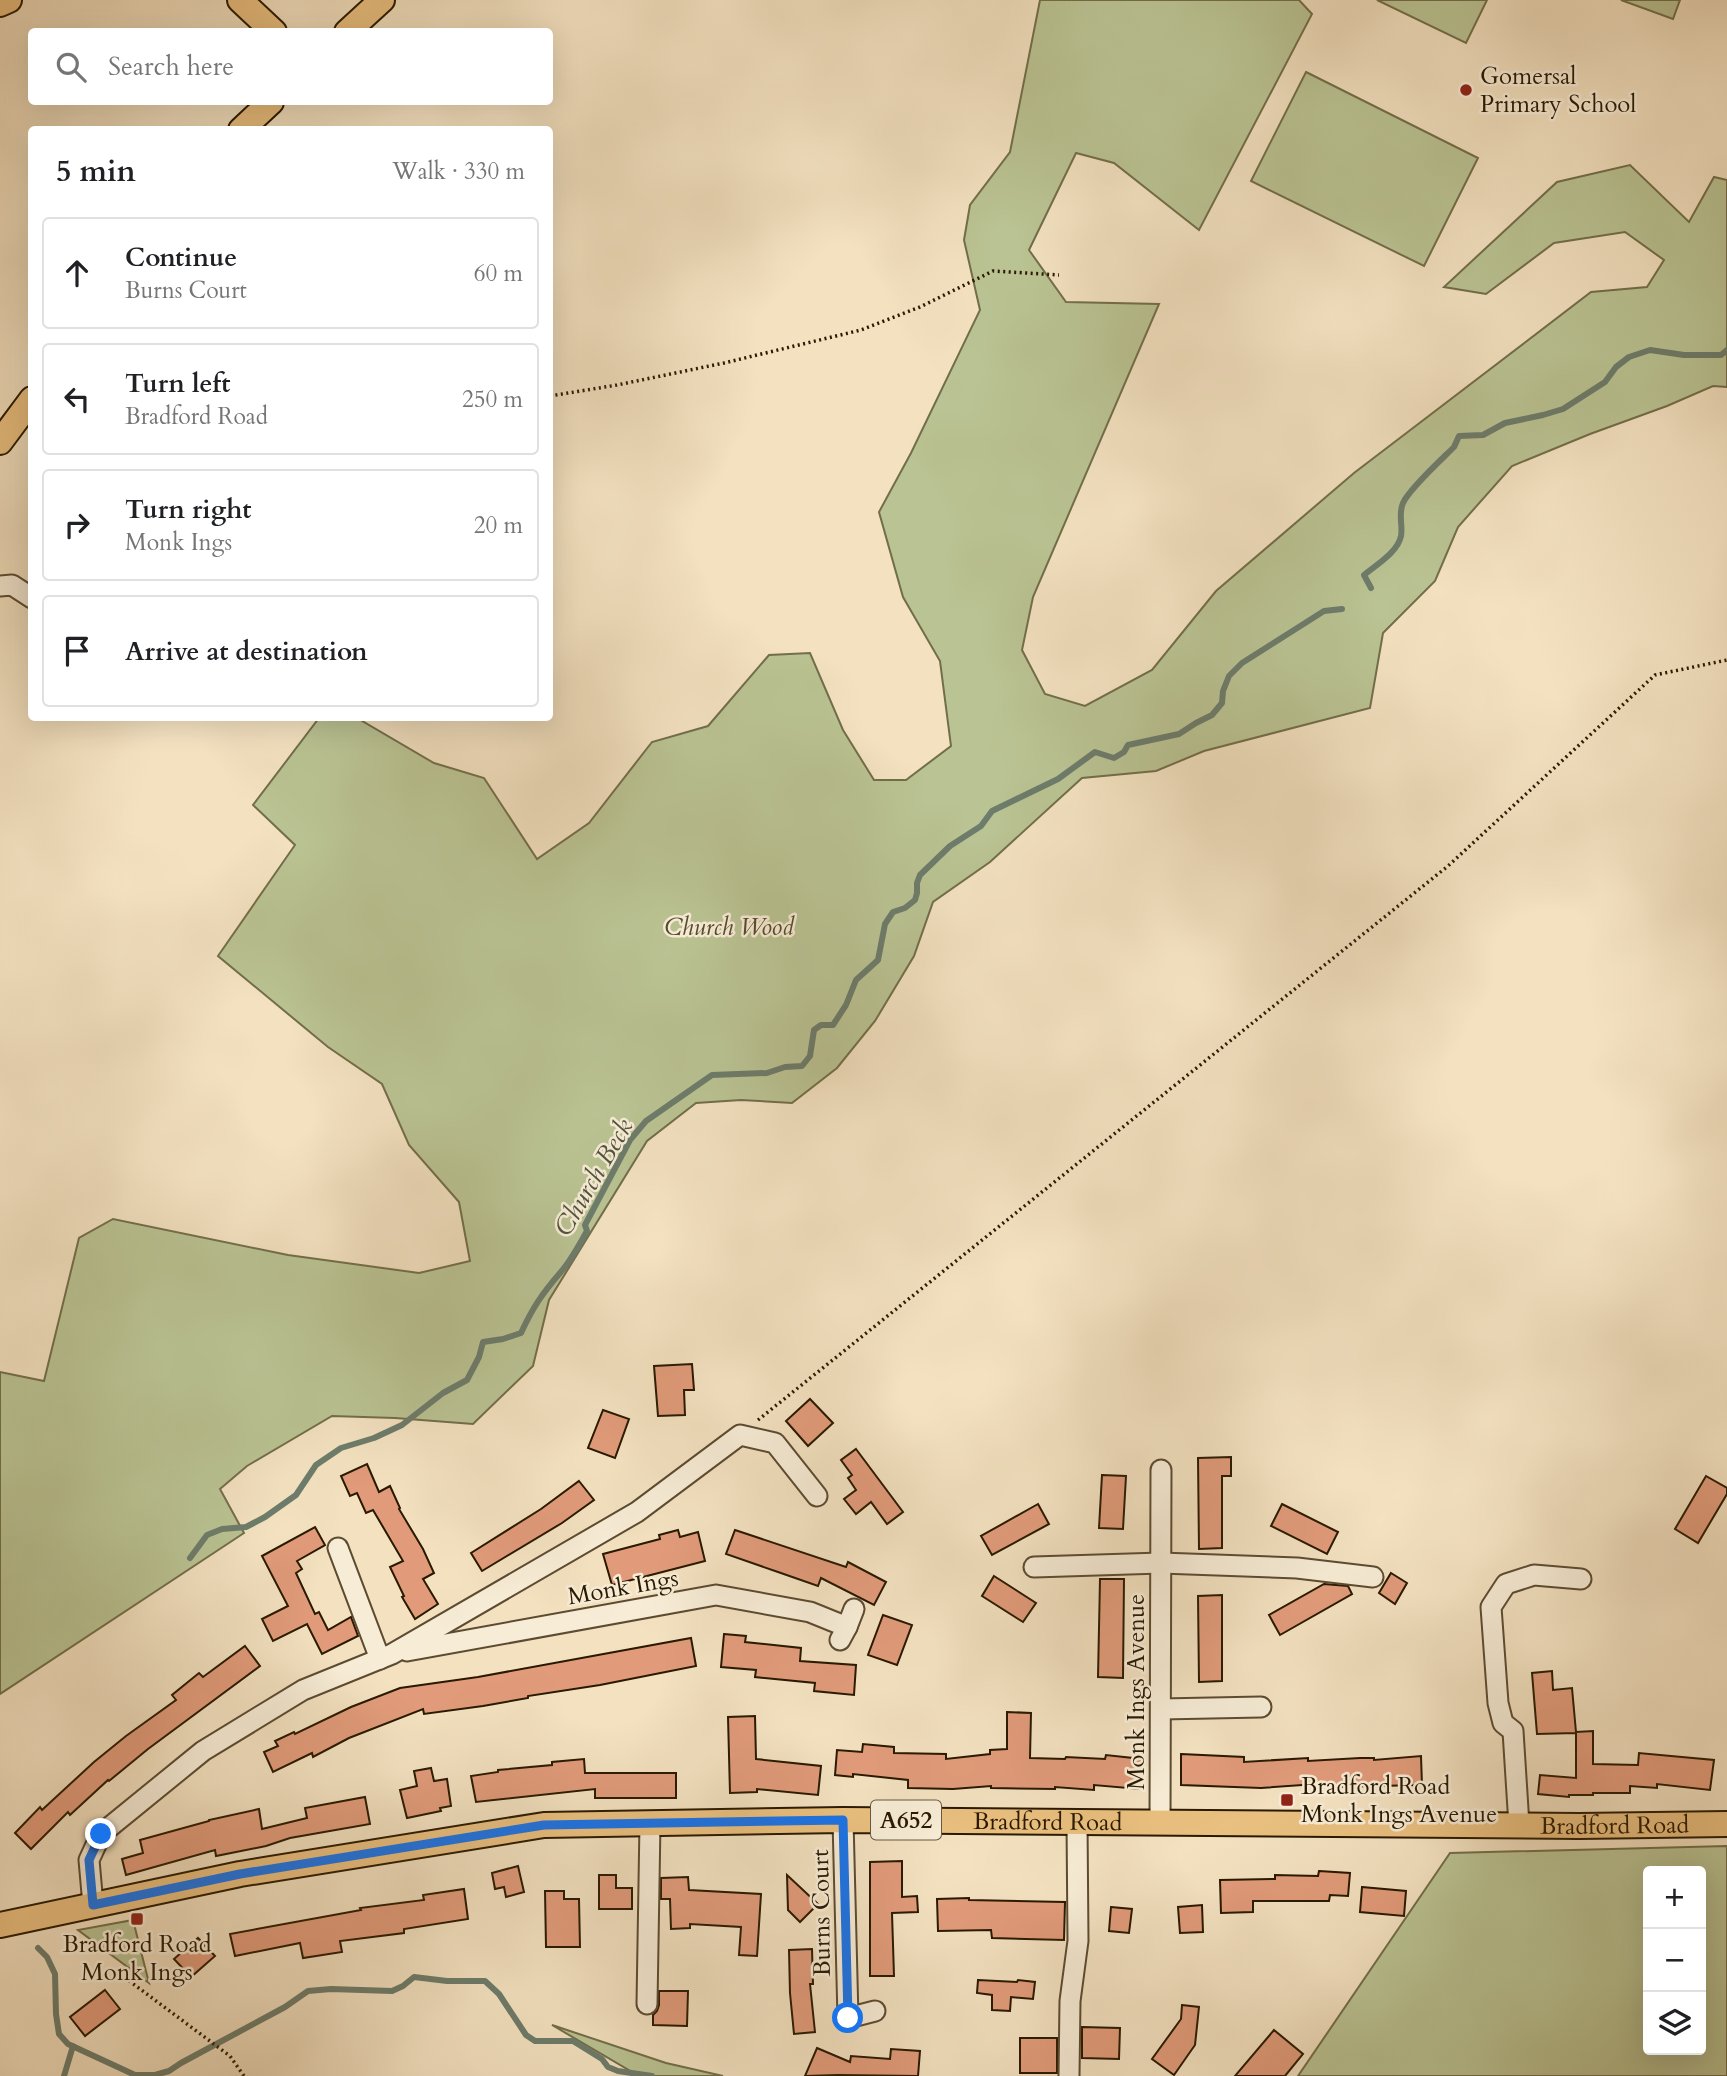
<!DOCTYPE html>
<html lang="en">
<head>
<meta charset="utf-8">
<style>
  :root { --surface:#fff; --page:#f2f2f2; --text:#202124; --muted:#757577; --line:#e0e0e0 }
  body { margin:0; font-family:Cardo,serif; background:var(--page); color:var(--text) }
  .controls { position:absolute; right:21px; bottom:21px; display:grid; overflow:hidden; border-radius:7px; box-shadow:0 7px 28px #0002 }
  .controls button { width:63px; height:63px; display:grid; place-items:center; padding:0; border:0; border-bottom:2px solid var(--line); background:var(--surface); color:var(--text); font:35px sans-serif }
  .stop { position:absolute; width:21px; height:21px; margin:-16px; border:5px solid #1a73e8; border-radius:50%; background:#fff }
  .stop.end { background:#1a73e8; border-color:#fff; box-shadow:0 2px 7px #0008 }
  .list { margin:0; padding:0; list-style:none }
  h2 { display:flex; justify-content:space-between; align-items:center; height:91px; margin:0; padding:0 28px; font-size:30px }
  h2 small { font-size:23px; font-weight:400; color:var(--muted) }
  .list li { display:grid; grid-template-columns:46px 1fr auto; gap:21px; align-items:center; box-sizing:border-box; height:112px; margin:0 14px 14px; padding:0 14px; border:2px solid var(--line); border-radius:7px }
  .list b { display:block; font-size:26px; white-space:nowrap }
  .list p { margin:0; font-size:23px; white-space:nowrap; color:var(--muted) }
  .list em { font-size:23px; font-style:normal; color:var(--muted) }
  .icon { flex:none; width:38px; height:38px; fill:none; stroke:currentColor; stroke-width:2; stroke-linecap:round; stroke-linejoin:round }
  .map { position:relative; flex:none; width:1727px; height:2076px; overflow:hidden }
  .search { position:absolute; background:var(--surface); box-shadow:0 7px 28px #0002; left:28px; top:28px; width:525px; height:77px; display:flex; align-items:center; gap:18px; box-sizing:border-box; padding:0 24px; border-radius:7px; color:var(--muted); font-size:26px }
  .panel { position:absolute; background:var(--surface); box-shadow:0 7px 28px #0002; left:28px; top:126px; width:525px; height:595px; border-radius:7px }
  .map>svg:first-child { display:block }
  .green { fill:#bac393; stroke:#726e4a; stroke-width:2; fill-rule:evenodd }
  .lines { fill:none; stroke-linecap:round; stroke-linejoin:round }
  .stream { stroke:#6d7c6b; stroke-width:6 }
  .building { fill:#e19b7a; stroke:#291901; stroke-width:2 }
  .minor-casing { stroke:#5c4b31; stroke-width:23 }
  .major-casing { stroke:#291901; stroke-width:28 }
  .path { stroke:#291901; stroke-width:3.5; stroke-dasharray:2 3.5; stroke-linecap:butt }
  .minor { stroke:#f7ecd6; stroke-width:19 }
  .major { stroke:#eac080; stroke-width:24 }
  .route { stroke:#1a73e8; stroke-width:9 }
  .poi-dot { fill:#8f2418; stroke:#f7ecd6; stroke-width:2.5 }
  .labels { text-anchor:middle; stroke-width:5; stroke-linejoin:round; paint-order:stroke }
  .shield { fill:#f7ecd6; stroke:#675841; stroke-width:2 }
  .shield-label { font-size:23px; font-weight:bold; fill:#291901 }
  .poi-label { font-size:24px; fill:#291901; stroke:#f7ecd6; text-anchor:start }
  .park-label { font-size:24px; font-style:italic; fill:#544c2d; stroke:#f7ecd6 }
  .street-label { font-size:24px; fill:#291901; stroke:#f7ecd6 }
  .water-label { font-size:26px; font-style:italic; fill:#51533f; stroke:#f7ecd6 }
</style>
</head>
<body>
<div class="map">
<svg width="1727" height="2076" viewBox="0 0 1727 2076">
  <rect width="100%" height="100%" fill="#f3e1c0"/>
  <filter id="stains"><feTurbulence type="fractalNoise" baseFrequency=".00286" numOctaves="4"/><feColorMatrix values="0 0 0 0 .2 0 0 0 0 .09 0 0 0 0 .02 0 0 0 .5 -.17"/></filter>
  <radialGradient id="worn" r=".72"><stop offset=".6" stop-color="#630" stop-opacity="0"/><stop offset="1" stop-color="#630" stop-opacity=".3"/></radialGradient>
  <g class="green">
    <polygon points="1040,0 1299,0 1312,14 1199,230 1114,163 1076,153 1029,250 1066,302 1159,304 1033,597 1022,650 1045,694 1085,706 1152,670 1216,591 1354,473 1591,292 1647,287 1664,260 1625,232 1554,243 1486,294 1444,287 1557,182 1630,165 1689,222 1714,177 1727,180 1727,387 1713,386 1667,406 1590,434 1512,466 1458,527 1435,581 1383,633 1370,708 1204,751 1156,771 1082,778 990,862 933,902 914,956 875,1021 837,1068 792,1103 741,1100 696,1103 647,1141 549,1300 533,1366 473,1424 395,1418 332,1416 247,1466 220,1489 244,1533 0,1694 0,1372 44,1381 79,1238 113,1219 288,1255 419,1273 470,1261 459,1202 409,1145 382,1084 328,1047 218,956 295,845 253,805 319,718 357,718 434,763 484,778 537,859 589,823 652,742 708,726 769,655 810,653 843,730 874,780 906,780 951,746 940,661 903,597 879,512 911,453 980,310 964,240 970,205 1010,152"/>
    <polygon points="1377,0 1487,0 1466,43"/>
    <polygon points="1621,0 1680,0 1673,19"/>
    <polygon points="1306,72 1478,158 1424,266 1251,181"/>
    <path d="M1727 1846V2076H1298L1450 1853ZM1648 1871H1701V2050H1648Z"/>
    <polygon points="133,1920 149,1983 78,1930"/>
    <polygon points="552,2025 666,2063 723,2076 639,2076"/>
  </g>
  <g class="lines">
    <g class="stream">
      <path d="M1371 588 1364 575C1376 565 1398 552 1401 536 1403 525 1398 514 1403 503 1409 489 1442 459 1454 447L1459 436 1483 435 1505 423 1543 415 1563 409 1605 382 1616 367 1629 357 1650 350 1684 355H1721L1727 350"/>
      <path d="M190 1558 207 1535 222 1529 246 1527 265 1517 296 1495 316 1465 341 1448 374 1438 402 1425 443 1393 467 1380 479 1357 483 1342 503 1339 521 1333C533 1307 542 1294 560 1273 571 1261 579 1245 587 1231L585 1225 630 1140 646 1121 712 1075 767 1073 785 1067 802 1066 810 1056 814 1030 821 1025H833L846 1005 856 980 878 960 885 924 893 912 905 908 915 900 917 893V883L920 875 950 846 981 826 992 811 1058 779 1095 752 1114 758 1124 752 1128 745 1179 734 1196 723 1212 715 1222 703 1223 691 1229 676 1242 663 1324 611 1342 609"/>
      <polyline points="38,1948 47,1957 55,1974 56,2014 59,2034 68,2044 135,2075 155,2075 169,2071 181,2063 285,2007 308,1991 331,1989 392,1991 403,1986 414,1977 447,1981 485,1981 499,1994 526,2035 535,2041 573,2041 602,2059 608,2067 618,2071 652,2076"/>
      <polyline points="64,2076 73,2046"/>
    </g>
  </g>
  <g class="building">
    <polygon points="692,1364 694,1390 684,1390 685,1415 658,1416 654,1366"/>
    <polygon points="810,1399 833,1423 808,1446 786,1421"/>
    <polygon points="603,1410 629,1419 615,1458 588,1448"/>
    <polygon points="856,1449 903,1512 887,1524 871,1502 856,1514 844,1499 856,1490 848,1478 852,1475 841,1460"/>
    <polygon points="1231,1457 1231,1476 1222,1476 1222,1548 1199,1549 1198,1458"/>
    <polygon points="367,1464 379,1492 390,1486 400,1508 399,1509 423,1549 434,1573 423,1579 438,1604 415,1619 402,1597 404,1596 390,1567 403,1561 373,1510 366,1513 357,1493 350,1496 341,1476"/>
    <polygon points="1102,1475 1126,1476 1123,1529 1099,1528"/>
    <polygon points="1706,1476 1727,1488 1727,1494 1698,1543 1675,1529"/>
    <polygon points="579,1481 594,1500 562,1523 482,1571 471,1553 541,1509"/>
    <polygon points="1038,1504 1049,1524 992,1555 981,1536"/>
    <polygon points="1282,1504 1338,1532 1327,1554 1271,1526"/>
    <polygon points="315,1527 325,1545 297,1561 302,1569 296,1573 315,1614 319,1612 328,1630 351,1617 358,1636 322,1654 307,1624 273,1641 262,1619 288,1606 262,1556"/>
    <polygon points="678,1530 680,1537 698,1532 705,1561 612,1585 603,1554 660,1539 659,1535"/>
    <polygon points="735,1530 846,1567 848,1562 886,1582 874,1605 821,1578 818,1586 778,1572 726,1554"/>
    <polygon points="1391,1573 1407,1583 1395,1604 1379,1593"/>
    <polygon points="994,1576 1036,1603 1023,1622 982,1596"/>
    <polygon points="1100,1579 1124,1579 1123,1678 1098,1677"/>
    <polygon points="1324,1584 1348,1586 1352,1594 1280,1635 1269,1615"/>
    <polygon points="1222,1595 1222,1681 1199,1682 1198,1596"/>
    <polygon points="883,1615 912,1625 897,1665 868,1655"/>
    <polygon points="724,1634 746,1636 745,1642 801,1648 800,1661 856,1665 854,1695 814,1691 815,1683 755,1677 756,1670 721,1667"/>
    <polygon points="691,1638 696,1666 600,1685 528,1696 528,1698 483,1706 424,1714 423,1709 349,1738 313,1757 312,1753 273,1772 264,1752 278,1746 275,1741 294,1732 295,1734 351,1707 400,1688 478,1677"/>
    <polygon points="245,1646 260,1666 148,1749 109,1781 108,1780 70,1815 68,1812 31,1849 15,1833 40,1807 42,1810 94,1762 126,1736 176,1700 172,1695 199,1673 203,1677"/>
    <polygon points="1552,1671 1553,1690 1572,1688 1576,1732 1593,1731 1593,1764 1638,1765 1639,1753 1714,1760 1710,1790 1657,1784 1657,1788 1630,1786 1630,1793 1593,1793 1593,1795 1569,1795 1569,1797 1538,1794 1540,1775 1576,1778 1576,1733 1537,1734 1532,1673"/>
    <polygon points="1007,1712 1031,1713 1030,1758 1065,1759 1066,1757 1105,1759 1106,1755 1142,1759 1139,1789 1094,1785 1094,1790 1055,1787 1055,1789 991,1788 991,1786 953,1789 908,1788 908,1780 853,1774 853,1777 835,1775 837,1750 862,1752 863,1744 894,1747 894,1753 946,1754 946,1759 990,1754 990,1750 1007,1749"/>
    <polygon points="755,1716 756,1759 821,1766 818,1795 757,1789 757,1792 730,1793 728,1717"/>
    <polygon points="1181,1754 1244,1757 1244,1762 1308,1758 1308,1761 1360,1758 1374,1758 1374,1760 1421,1756 1422,1785 1331,1787 1331,1783 1261,1788 1181,1785"/>
    <polygon points="584,1759 585,1773 676,1773 676,1798 595,1798 595,1789 476,1802 471,1776 498,1772 498,1770 552,1765 552,1762"/>
    <polygon points="431,1768 434,1781 447,1779 451,1806 440,1808 441,1811 407,1818 400,1790 417,1786 414,1771"/>
    <polygon points="365,1797 370,1824 290,1838 266,1846 216,1856 215,1850 126,1875 122,1859 143,1853 140,1840 209,1821 209,1820 259,1809 262,1829 307,1818 305,1808"/>
    <polygon points="902,1861 902,1897 917,1896 918,1912 892,1913 894,1976 870,1976 870,1862"/>
    <polygon points="518,1866 524,1892 506,1897 504,1887 495,1889 492,1873"/>
    <polygon points="1319,1871 1350,1873 1348,1896 1330,1895 1329,1901 1253,1901 1253,1912 1221,1913 1220,1880 1275,1879 1275,1875 1318,1876"/>
    <polygon points="599,1875 616,1875 616,1888 632,1888 632,1909 599,1909"/>
    <polygon points="787,1875 818,1904 800,1922 788,1910"/>
    <polygon points="688,1877 689,1890 761,1894 757,1956 739,1955 741,1927 690,1924 690,1928 671,1929 670,1899 661,1899 661,1878"/>
    <polygon points="1362,1887 1406,1891 1404,1916 1360,1912"/>
    <polygon points="464,1889 468,1919 404,1929 404,1933 340,1941 342,1952 303,1958 300,1943 235,1956 230,1934 361,1910 360,1908 424,1900 423,1895"/>
    <polygon points="545,1891 564,1891 564,1899 579,1899 580,1947 546,1947"/>
    <polygon points="969,1898 969,1900 1065,1902 1064,1940 992,1938 991,1930 938,1931 937,1899"/>
    <polygon points="1202,1905 1203,1932 1180,1933 1178,1907"/>
    <polygon points="1111,1907 1132,1909 1129,1933 1109,1931"/>
    <polygon points="198,1938 215,1956 191,1977 174,1959"/>
    <polygon points="812,1949 813,1984 810,1984 815,2032 794,2034 790,1993 789,1950"/>
    <polygon points="978,1980 1017,1982 1018,1980 1035,1982 1033,1999 1011,1997 1010,2011 992,2010 992,1995 977,1993"/>
    <polygon points="105,1990 120,2009 85,2036 70,2017"/>
    <polygon points="659,1991 688,1991 687,2026 653,2025 653,2015 657,2011 659,2005"/>
    <polygon points="1182,2005 1199,2007 1195,2045 1174,2075 1152,2059 1181,2019"/>
    <polygon points="1082,2027 1120,2028 1119,2059 1082,2058"/>
    <polygon points="1274,2030 1303,2054 1285,2076 1235,2076"/>
    <rect x="1020" y="2038" width="37" height="35"/>
    <polygon points="817,2048 850,2062 851,2056 890,2059 891,2049 920,2051 918,2076 838,2075 805,2076"/>
  </g>
  <g class="lines">
    <defs>
      <g id="minor">
        <polyline points="0,586 12,585 32,598"/>
        <polyline points="338,1548 380,1659"/>
        <polyline points="1034,1567 1161,1563 1297,1568 1373,1577"/>
        <polyline points="847,1627 854,1609"/>
        <polyline points="407,1651 716,1595 810,1612 847,1627 840,1640"/>
        <polyline points="1161,1709 1261,1707"/>
        <polyline points="843,1820 848,2018 875,2011"/>
        <polyline points="1160,1821 1161,1470"/>
        <polyline points="1519,1825 1513,1731 1503,1723 1498,1703 1491,1607 1506,1584 1534,1575 1581,1579"/>
        <polyline points="93,1905 89,1860 101,1834 203,1751 303,1690 392,1654 637,1512 740,1435 775,1443 817,1496"/>
        <polyline points="647,2004 650,1823"/>
        <polyline points="1069,2076 1070,2001 1078,1941 1077,1821"/>
      </g>
      <g id="major">
        <polyline points="240,0 274,32"/>
        <polyline points="0,4 9,0"/>
        <polyline points="347,32 382,0"/>
        <polyline points="241,130 271,102"/>
        <polyline points="0,442 32,399"/>
        <path id="s1" d="M0 1925 240 1874 544 1825 843 1820 1579 1826 1727 1824"/>
      </g>
    </defs>
    <use href="#minor" class="minor-casing"/>
    <use href="#major" class="major-casing"/>
    <g class="path">
      <polyline points="550,396 617,385 724,363 861,330 920,307 993,271 1059,275"/>
      <polyline points="758,1420 1448,866 1655,675 1727,660"/>
      <polyline points="120,1974 230,2056 244,2076"/>
    </g>
    <use href="#minor" class="minor"/>
    <use href="#major" class="major"/>
  </g>
  <g class="lines">
    <polyline class="route" points="101,1834 89,1860 93,1905 240,1874 544,1825 843,1820 848,2018"/>
  </g>
  <g class="poi-dot">
    <circle cx="1466" cy="90" r="7"/>
    <rect x="1280" y="1793" width="14" height="14" rx="3.5"/>
    <rect x="130" y="1912" width="14" height="14" rx="3.5"/>
  </g>
  <g class="labels">
    <rect class="shield" x="871" y="1800.5" width="70" height="39" rx="5"/>
    <g class="shield-label">
      <text x="906" y="1828">A652</text>
    </g>
    <g class="poi-label">
      <text x="1480" y="84">Gomersal<tspan x="1480" dy="28">Primary School</tspan></text>
      <text x="1301" y="1794">Bradford Road<tspan x="1301" dy="28">Monk Ings Avenue</tspan></text>
      <text x="137" y="1952" text-anchor="middle">Bradford Road<tspan x="137" dy="28">Monk Ings</tspan></text>
    </g>
    <g class="park-label">
      <text x="729" y="935">Church Wood</text>
    </g>
    <g class="street-label">
      <text transform="translate(623 1587) rotate(-10)" y="8">Monk Ings</text>
      <text transform="translate(1136 1692) rotate(-90)" y="8">Monk Ings Avenue</text>
      <text dy="8" stroke="none"><textPath href="#s1" startOffset="1057">Bradford Road</textPath></text>
      <text dy="8" stroke="none"><textPath href="#s1" startOffset="1624">Bradford Road</textPath></text>
      <text transform="translate(821 1913) rotate(-91)" y="8">Burns Court</text>
    </g>
    <g class="water-label">
      <text transform="translate(593 1177) rotate(-60)" y="9">Church Beck</text>
    </g>
  </g>
  <rect width="100%" height="100%" filter="url(#stains)"/>
  <rect width="100%" height="100%" fill="url(#worn)"/>
</svg>
<div class="controls">
<button>+</button>
<button>−</button>
<button><svg class="icon" aria-label="layers" viewBox="0 0 24 24"><path d="M12 4l9 5-9 5-9-5zM3 14l9 5 9-5"/></svg></button>
</div>
<div class="stop" style="left:848px;top:2018px"></div>
<div class="stop end" style="left:101px;top:1834px"></div>
<div class="search"><svg class="icon" aria-label="search" viewBox="0 0 24 24"><circle cx="10" cy="10" r="6"/><path d="M15 15l6 6"/></svg>Search here</div>
<section class="panel">
<h2>5 min<small>Walk · 330 m</small></h2>
<ul class="list">
<li><svg class="icon" aria-label="ahead" viewBox="0 0 24 24"><path d="M12 20V5M6 11l6-6 6 6"/></svg><div><b>Continue</b><p>Burns Court</p></div><em>60 m</em></li>
<li><svg class="icon" aria-label="left" viewBox="0 0 24 24"><path d="M17 20v-9H6M10 6l-5 5 5 5"/></svg><div><b>Turn left</b><p>Bradford Road</p></div><em>250 m</em></li>
<li><svg class="icon" aria-label="right" viewBox="0 0 24 24"><path d="M7 20v-9h11M14 6l5 5-5 5"/></svg><div><b>Turn right</b><p>Monk Ings</p></div><em>20 m</em></li>
<li><svg class="icon" aria-label="arrive" viewBox="0 0 24 24"><path d="M6 21V4h12l-3 4 3 4H6"/></svg><div><b>Arrive at destination</b></div></li>
</ul>
</section>
</div>
</body>
</html>
